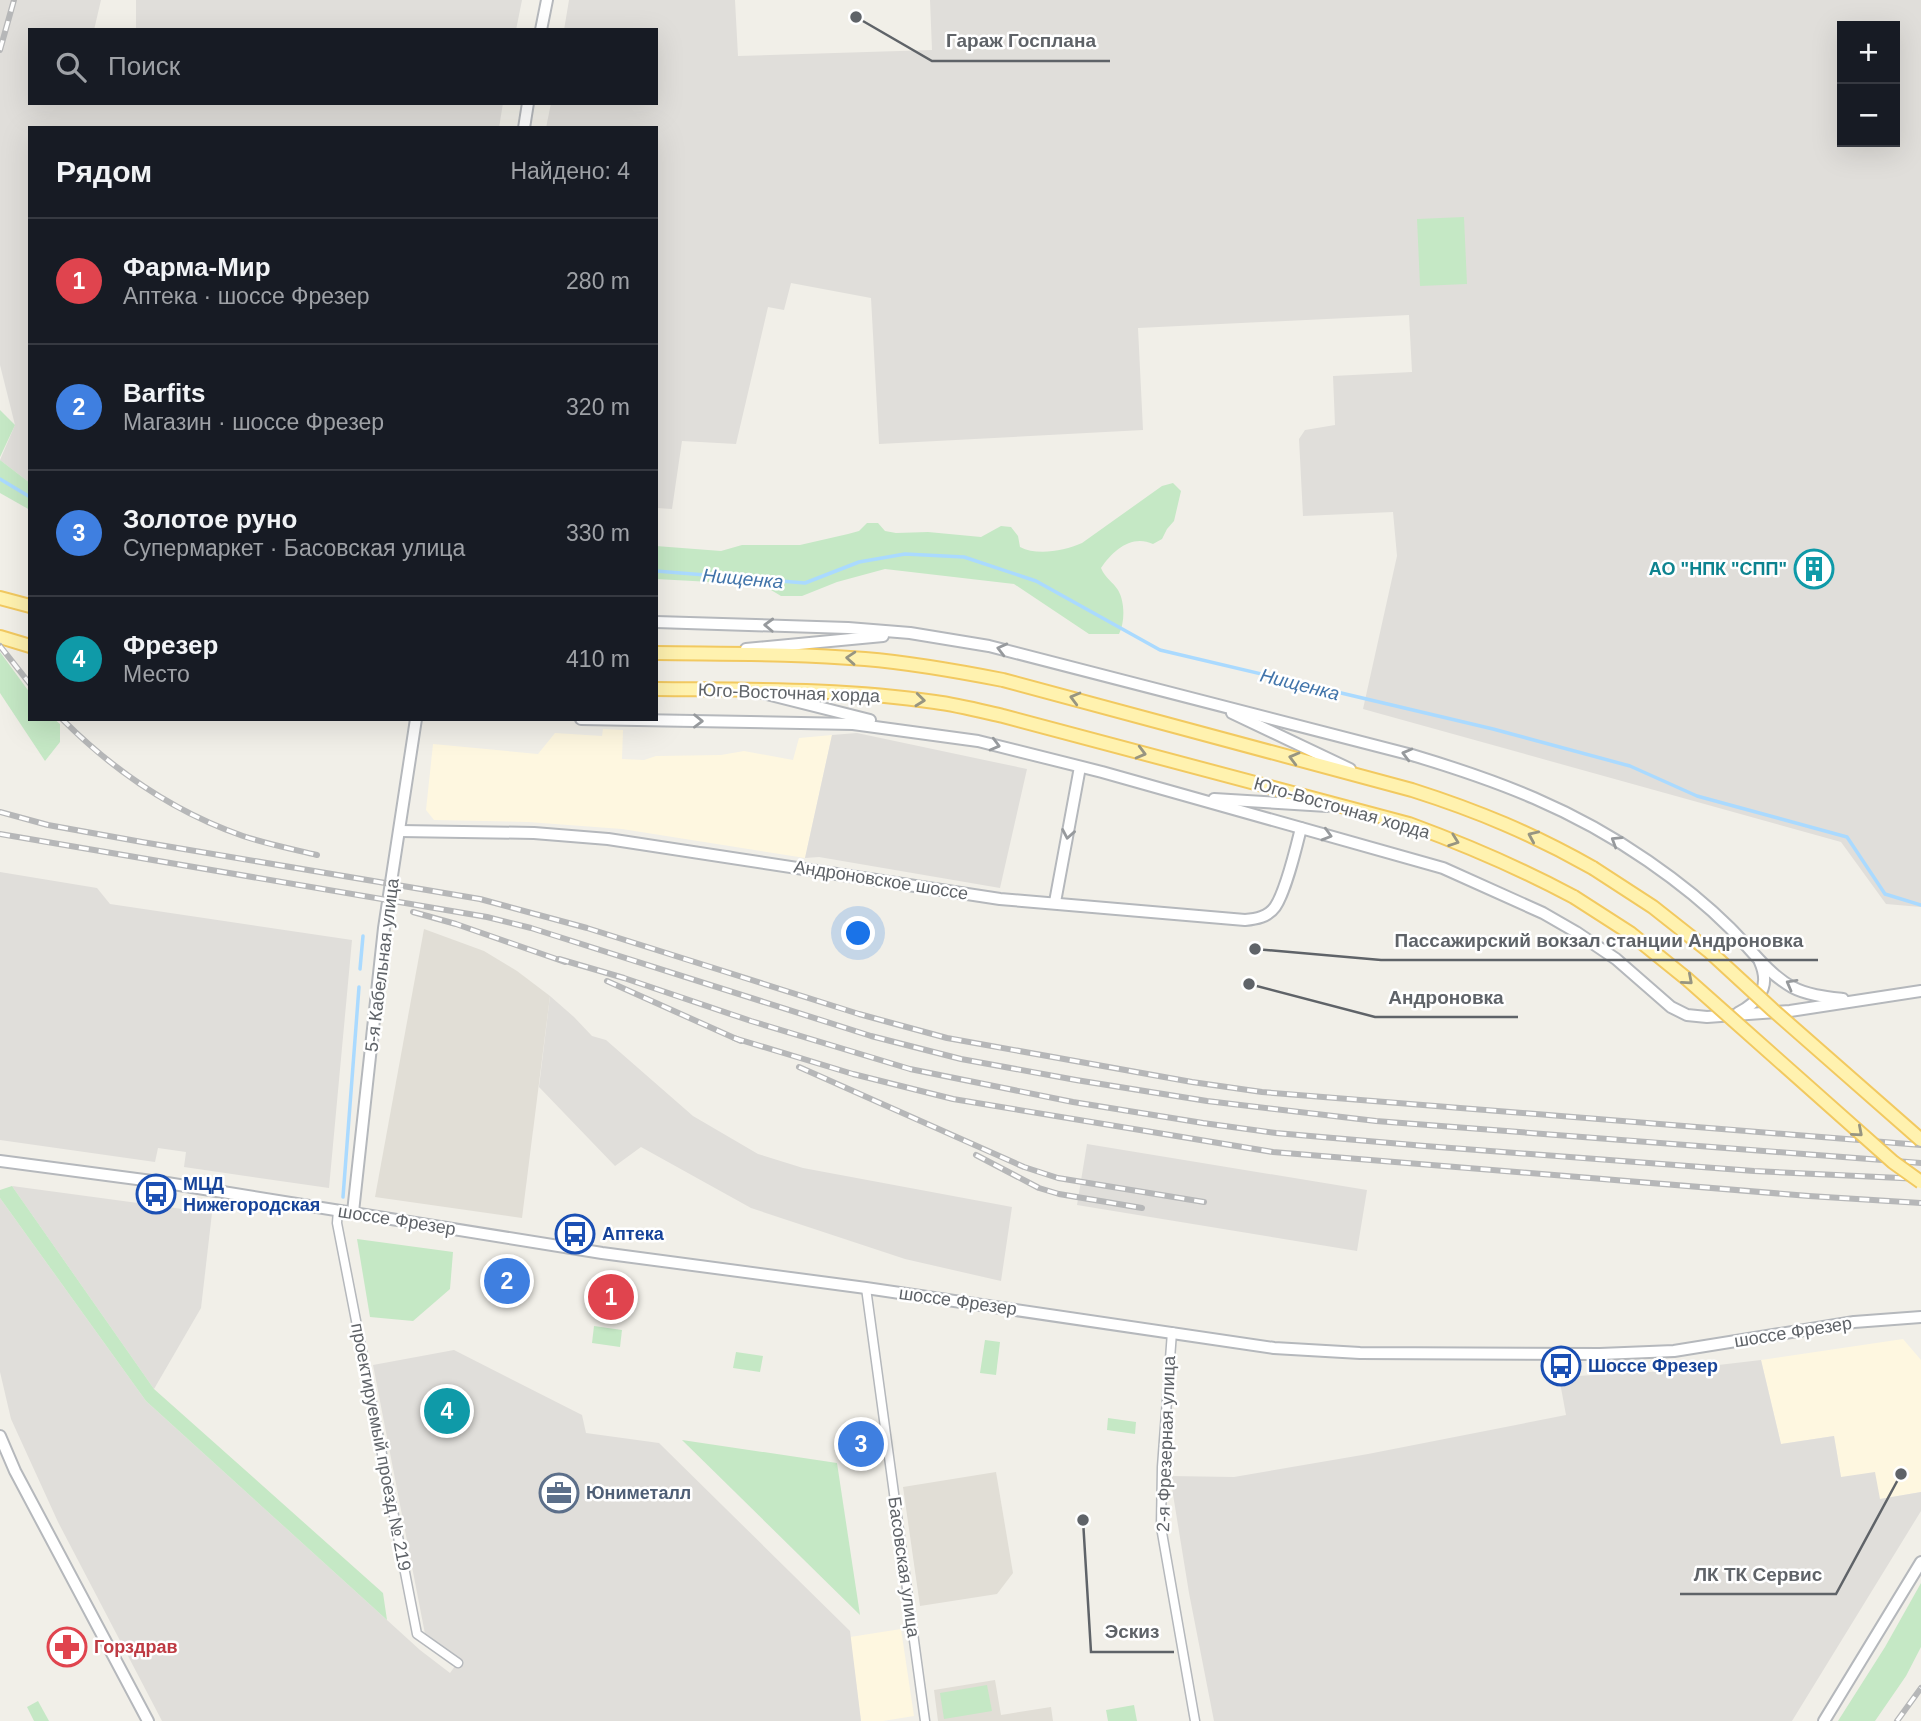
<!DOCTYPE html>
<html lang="ru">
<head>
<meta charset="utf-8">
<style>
  :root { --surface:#171b24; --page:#20242c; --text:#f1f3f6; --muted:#9ea1a6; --line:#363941; --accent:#b45309 }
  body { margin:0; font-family:Arial,sans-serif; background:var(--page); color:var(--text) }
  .controls { position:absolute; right:21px; top:21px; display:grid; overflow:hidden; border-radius:0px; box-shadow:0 7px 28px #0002 }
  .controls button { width:63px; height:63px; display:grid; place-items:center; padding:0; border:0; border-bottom:2px solid var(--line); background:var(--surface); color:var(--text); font:35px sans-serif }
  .you { position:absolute; left:859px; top:934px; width:24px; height:24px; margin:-18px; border:5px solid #fff; border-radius:50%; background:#1a73e8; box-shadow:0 0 0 10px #1a73e833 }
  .badge { display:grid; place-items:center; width:46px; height:46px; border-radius:50%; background:var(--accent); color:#fff; font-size:23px; font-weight:700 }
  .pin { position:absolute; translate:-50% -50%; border:4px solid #fff; box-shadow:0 2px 7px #0006 }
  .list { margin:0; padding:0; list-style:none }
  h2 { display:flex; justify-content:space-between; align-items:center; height:91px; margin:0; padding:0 28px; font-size:30px }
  h2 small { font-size:23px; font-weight:400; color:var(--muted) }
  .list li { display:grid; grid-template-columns:46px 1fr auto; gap:21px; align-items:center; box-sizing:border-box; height:126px; padding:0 28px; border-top:2px solid var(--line) }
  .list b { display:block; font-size:26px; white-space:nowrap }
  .list p { margin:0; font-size:23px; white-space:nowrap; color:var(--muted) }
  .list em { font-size:23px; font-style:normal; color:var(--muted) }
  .icon { flex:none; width:38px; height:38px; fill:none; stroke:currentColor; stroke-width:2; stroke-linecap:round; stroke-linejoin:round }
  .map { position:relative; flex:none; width:1921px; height:1721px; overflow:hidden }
  .search { position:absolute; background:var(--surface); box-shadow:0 7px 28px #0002; left:28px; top:28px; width:630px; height:77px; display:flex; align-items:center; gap:18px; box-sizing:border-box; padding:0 24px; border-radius:0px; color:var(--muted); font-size:26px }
  .panel { position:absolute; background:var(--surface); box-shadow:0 7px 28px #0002; left:28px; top:126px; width:630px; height:595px; border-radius:0px }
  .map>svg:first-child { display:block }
  .commercial { fill:#fef7e0 }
  .industrial { fill:#e0deda; fill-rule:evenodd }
  .education { fill:#e1ded6 }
  .green { fill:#c5e8c5 }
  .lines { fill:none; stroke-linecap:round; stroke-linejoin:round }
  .stream { stroke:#aadaff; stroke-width:3.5 }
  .minor-casing { stroke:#b5b8bc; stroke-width:11 }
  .tertiary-casing { stroke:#b5b8bc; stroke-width:14 }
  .primary-casing { stroke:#f2c960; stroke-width:16 }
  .minor { stroke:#fff; stroke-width:8 }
  .tertiary { stroke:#fff; stroke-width:10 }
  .primary { stroke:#fff2af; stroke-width:12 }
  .rail-casing { stroke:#b6b7b8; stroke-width:6 }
  .rail { stroke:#fff; stroke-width:3.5; stroke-dasharray:10; stroke-linecap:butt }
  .primary-bridge-casing { stroke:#f2c960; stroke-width:16; stroke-linecap:butt }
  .primary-bridge { stroke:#fff2af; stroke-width:12 }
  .oneway { stroke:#979a9d }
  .oneway2 { stroke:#979581 }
  .labels { text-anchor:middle; stroke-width:5; stroke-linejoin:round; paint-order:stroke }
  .culture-label { font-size:18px; font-weight:bold; fill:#0d838f; stroke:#fff; text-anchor:end }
  .street-label { font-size:18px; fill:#5f6368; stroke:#fff }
  .transit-label { font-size:18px; font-weight:bold; fill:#164399; stroke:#fff; text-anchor:start }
  .service-label { font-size:18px; font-weight:bold; fill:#4e5e75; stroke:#fff; text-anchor:start }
  .health-label { font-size:18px; font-weight:bold; fill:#be3a42; stroke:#fff; text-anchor:start }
  .water-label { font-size:19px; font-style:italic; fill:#4174aa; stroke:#fff }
  .leader { fill:none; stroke:#5f6368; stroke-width:2.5 }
  .callout-dot { fill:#5f6368; stroke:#fff; stroke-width:2.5 }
  .callout-label { font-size:19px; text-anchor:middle; font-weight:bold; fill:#5f6368; stroke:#fff; stroke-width:5; stroke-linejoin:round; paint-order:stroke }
</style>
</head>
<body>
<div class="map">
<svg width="1921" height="1721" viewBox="0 0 1921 1721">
  <rect width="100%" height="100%" fill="#f1efe8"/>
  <g class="commercial">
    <polygon points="603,729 623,730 622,759 644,760 656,756 721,755 744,751 793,760 799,738 832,735 805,858 622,829 528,822 434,820 426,810 433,744 538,754 555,733 602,736"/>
    <polygon points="1903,1339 1921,1360 1921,1492 1880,1499 1841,1477 1834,1436 1781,1444 1761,1360"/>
    <polygon points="901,1629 914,1716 883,1721 861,1721 850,1637"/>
  </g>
  <g class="industrial">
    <polygon points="0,0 101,0 94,30 30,30 30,103 503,103 499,128 30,128 30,483 0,460 15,425 0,365"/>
    <polygon points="136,0 522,0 516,30 136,30"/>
    <path d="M569 0H735L738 56 932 50 930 0H1921V907L1886 904 1841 842 1363 709 1397 556 1393 512 1303 516 1299 439 1305 430 1335 425 1333 376 1412 372 1409 315 1138 328 1143 430 879 444 871 298 791 283 784 310 768 307 736 444 682 441 672 509 656 508V128H546L551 103H656V30H564ZM1842 26H1895V142H1842Z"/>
    <polygon points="857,733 1027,769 1000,888 819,857 805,858 832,735"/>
    <polygon points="0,872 97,888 110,904 352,940 329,1188 184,1167 186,1152 158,1148 155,1162 0,1140"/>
    <polygon points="550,996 574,1017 592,1036 606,1040 693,1116 758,1154 803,1168 1012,1207 1001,1281 905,1259 751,1208 641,1147 615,1166 539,1087"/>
    <polygon points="1087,1144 1367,1190 1357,1251 1077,1205"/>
    <polygon points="12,1186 212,1213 201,1308 154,1389"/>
    <polygon points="0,1198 146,1401 420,1650 450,1673 460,1659 425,1634 373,1365 454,1350 582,1415 586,1433 659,1443 850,1631 861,1721 162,1721 58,1522 11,1419 0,1372"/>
    <polygon points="1761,1360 1781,1444 1834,1436 1841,1477 1875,1472 1880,1499 1921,1492 1921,1511 1792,1721 1214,1721 1189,1593 1170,1476 1234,1477 1368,1454 1566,1415 1559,1377 1667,1371"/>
  </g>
  <g class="education">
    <polygon points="424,929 484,951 517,971 550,996 522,1218 375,1197"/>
    <polygon points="996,1472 1013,1573 997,1594 920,1606 903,1487"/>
    <polygon points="995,1680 1001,1715 1051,1707 1053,1721 938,1721 934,1690"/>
  </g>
  <g class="green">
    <polygon points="1464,217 1467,284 1420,286 1417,219"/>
    <polygon points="0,410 15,425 0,457"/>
    <polygon points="0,460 30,483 30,510 0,493"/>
    <path d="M1173 483 1181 491 1174 521 1167 529 1162 539 1153 544C1132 534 1113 550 1101 568 1105 578 1113 582 1118 590 1125 602 1125 622 1119 634H1089L1014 584 885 569 837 582 802 596H781L771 590 748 584 656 579V546L721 551 742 545H800L848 534 859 531 867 523H878L885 531 896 533 928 532 981 537 1001 526 1011 527 1018 536 1020 547C1037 556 1064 551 1082 543L1162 486Z"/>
    <polygon points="0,652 30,693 30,719 54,719 60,724 60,742 45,761 0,693"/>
    <polygon points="12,1186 154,1389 383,1593 387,1620 146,1401 0,1198 0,1190"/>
    <polygon points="357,1239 453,1252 450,1289 413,1321 370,1317"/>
    <polygon points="594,1326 622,1330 620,1347 592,1343"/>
    <polygon points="985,1340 1000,1342 996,1375 980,1373"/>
    <polygon points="736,1352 763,1356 760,1372 733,1368"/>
    <polygon points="1108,1418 1136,1422 1135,1434 1107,1430"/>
    <polygon points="682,1440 837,1463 860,1615"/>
    <polygon points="1921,1583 1921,1647 1906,1676 1875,1721 1838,1721 1885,1647"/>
    <polygon points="987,1685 992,1711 944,1719 940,1693"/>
    <polygon points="38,1701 49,1721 34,1721 27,1707"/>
    <polygon points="1134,1705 1137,1721 1108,1721 1106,1710"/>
  </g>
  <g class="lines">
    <g class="stream">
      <polyline points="0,479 30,497"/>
      <polyline points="656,571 805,583 859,562 905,554 964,557 1036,581 1160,650 1493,729 1630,766 1697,796 1847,837 1885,894 1921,905"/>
      <polyline points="360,969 363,936"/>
      <polyline points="343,1197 359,987"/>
    </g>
    <defs>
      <g id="minor">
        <polyline points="338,1210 337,1223 417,1634 458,1663"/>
        <polyline points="866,1288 925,1721"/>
        <polyline points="1172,1332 1162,1467 1161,1527 1195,1721"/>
      </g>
      <g id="tertiary">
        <polyline points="541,30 547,0"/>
        <polyline points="524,128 528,103"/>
        <path d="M656 622 848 628 910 633 989 646 1412 755C1499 781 1573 809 1648 861 1677 881 1705 903 1730 928 1749 947 1768 974 1792 987 1807 995 1826 997 1843 999"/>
        <polyline points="746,649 883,636"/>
        <polyline points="763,693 870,720"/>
        <polyline points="1232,713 1350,769"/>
        <polyline points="581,719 853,724 978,741 1102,772 1443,868 1543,913 1576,932 1616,959 1671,1007 1687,1015 1707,1017 1790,1011 1921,991"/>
        <polyline points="1214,799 1327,806"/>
        <path d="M400 831 534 833 608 839 1000 899 1245 920C1256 919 1268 917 1275 907 1286 891 1296 848 1301 828"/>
        <polyline points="1055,902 1080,767"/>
        <path d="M1738 1013C1759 1002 1771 987 1760 962"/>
        <polyline points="0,1161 167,1183 602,1253 866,1288 1274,1348 1360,1353 1600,1354 1674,1351 1854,1322 1921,1317"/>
        <polyline points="353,1212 384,928 416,719"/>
        <polyline points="0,1436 15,1471 148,1721"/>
        <polyline points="1824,1721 1921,1562"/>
      </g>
      <g id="primary">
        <polyline points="0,598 30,606"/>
        <polyline points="0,637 30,646"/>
        <path d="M656 653C726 654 796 653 865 659 912 663 957 671 1003 680L1412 790C1478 811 1533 834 1593 868"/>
        <path d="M656 689C749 690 843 688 935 702 958 705 981 711 1003 716L1409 824C1466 845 1520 868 1574 897"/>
      </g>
    </defs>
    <use href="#minor" class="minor-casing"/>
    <use href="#tertiary" class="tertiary-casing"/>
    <use href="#primary" class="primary-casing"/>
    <use href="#minor" class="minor"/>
    <use href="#tertiary" class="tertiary"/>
    <use href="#primary" class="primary"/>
    <defs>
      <g id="rail">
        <polyline points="0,50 14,0"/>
        <polyline points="0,646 30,684"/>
        <path d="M62 719C114 771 174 812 243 836 267 844 292 849 317 855"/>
        <polyline points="0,812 48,825 142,842 480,899 587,928 859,1014 947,1038 1192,1082 1262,1092 1921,1145"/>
        <polyline points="0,834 487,917 531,928 871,1036 961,1059 1076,1080 1207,1101 1376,1121 1921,1163"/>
        <polyline points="413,912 456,924 565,962"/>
        <polyline points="559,959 624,978 751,1021 910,1069 1073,1102 1203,1123 1276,1133 1425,1146 1754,1171 1921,1179"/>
        <polyline points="607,981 741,1041"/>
        <polyline points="734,1038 853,1074 953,1099 1273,1152 1809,1196 1921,1203"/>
        <polyline points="799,1067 1024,1167 1058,1178 1204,1202"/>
        <polyline points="976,1155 1039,1188 1059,1194 1142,1208"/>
        <polyline points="1897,1721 1921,1688"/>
      </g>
    </defs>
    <use href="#rail" class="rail-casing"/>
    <use href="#rail" class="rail"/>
    <defs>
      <g id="primary-bridge">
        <polyline points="1593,868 1653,907 1710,952 1773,1010 1921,1140"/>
        <polyline points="1574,897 1630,933 1687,979 1893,1162 1921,1182"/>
      </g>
    </defs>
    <use href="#primary-bridge" class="primary-bridge-casing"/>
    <use href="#primary-bridge" class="primary-bridge"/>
  </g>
  <defs><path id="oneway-chevron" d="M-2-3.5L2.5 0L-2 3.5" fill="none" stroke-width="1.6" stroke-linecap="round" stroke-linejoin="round" transform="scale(1.75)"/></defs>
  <g class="oneway">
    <use href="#oneway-chevron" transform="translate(769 625) rotate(-178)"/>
    <use href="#oneway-chevron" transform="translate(1002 649) rotate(-166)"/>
    <use href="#oneway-chevron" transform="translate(698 721) rotate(1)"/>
    <use href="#oneway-chevron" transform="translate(995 745) rotate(15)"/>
    <use href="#oneway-chevron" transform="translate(1407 754) rotate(-165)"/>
    <use href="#oneway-chevron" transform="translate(1068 834) rotate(100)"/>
    <use href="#oneway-chevron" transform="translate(1327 835) rotate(16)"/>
    <use href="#oneway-chevron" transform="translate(1616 841) rotate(-148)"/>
    <use href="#oneway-chevron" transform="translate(1791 984) rotate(-151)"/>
  </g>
  <g class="oneway2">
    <use href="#oneway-chevron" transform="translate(851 658) rotate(-176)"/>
    <use href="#oneway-chevron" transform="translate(1075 698) rotate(-165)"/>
    <use href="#oneway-chevron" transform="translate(920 700) rotate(6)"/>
    <use href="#oneway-chevron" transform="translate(1141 753) rotate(15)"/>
    <use href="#oneway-chevron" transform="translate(1294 758) rotate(-165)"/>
    <use href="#oneway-chevron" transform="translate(1533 836) rotate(-156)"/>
    <use href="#oneway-chevron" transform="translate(1454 841) rotate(20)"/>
    <use href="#oneway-chevron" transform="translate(1688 980) rotate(41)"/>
    <use href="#oneway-chevron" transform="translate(1858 1132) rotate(41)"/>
  </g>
  <defs>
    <symbol id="building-ring" viewBox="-11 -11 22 22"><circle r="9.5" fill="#fff" stroke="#0f9aa8" stroke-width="1.5"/><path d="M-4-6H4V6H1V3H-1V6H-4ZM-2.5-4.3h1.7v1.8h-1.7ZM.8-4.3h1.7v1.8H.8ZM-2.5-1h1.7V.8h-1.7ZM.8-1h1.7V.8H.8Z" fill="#0f9aa8"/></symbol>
    <symbol id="bus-ring" viewBox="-11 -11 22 22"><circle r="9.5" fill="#fff" stroke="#1a4fb4" stroke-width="1.5"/><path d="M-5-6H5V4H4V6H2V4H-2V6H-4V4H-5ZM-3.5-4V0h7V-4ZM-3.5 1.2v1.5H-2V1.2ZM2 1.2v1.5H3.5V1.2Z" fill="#1a4fb4"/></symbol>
    <symbol id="office-ring" viewBox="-11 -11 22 22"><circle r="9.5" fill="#fff" stroke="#5c6f8a" stroke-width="1.5"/><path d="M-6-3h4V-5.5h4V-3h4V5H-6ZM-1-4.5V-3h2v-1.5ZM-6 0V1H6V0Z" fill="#5c6f8a"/></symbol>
    <symbol id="pharmacy-ring" viewBox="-11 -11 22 22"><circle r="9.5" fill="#fff" stroke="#e0444e" stroke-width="1.5"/><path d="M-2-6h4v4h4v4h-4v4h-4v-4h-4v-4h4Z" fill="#e0444e"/></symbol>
  </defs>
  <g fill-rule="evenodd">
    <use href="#building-ring" x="1792" y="547" width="44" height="44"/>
    <use href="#bus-ring" x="134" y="1172" width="44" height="44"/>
    <use href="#bus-ring" x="553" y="1212" width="44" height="44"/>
    <use href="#bus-ring" x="1539" y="1344" width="44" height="44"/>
    <use href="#office-ring" x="537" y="1471" width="44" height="44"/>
    <use href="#pharmacy-ring" x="45" y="1625" width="44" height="44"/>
  </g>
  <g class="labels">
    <g class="culture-label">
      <text x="1787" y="575">АО "НПК "СПП"</text>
    </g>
    <g class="street-label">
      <text transform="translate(789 693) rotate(2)" y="6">Юго-Восточная хорда</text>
      <text transform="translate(1342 808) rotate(16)" y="6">Юго-Восточная хорда</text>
      <text transform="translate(881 880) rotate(9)" y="6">Андроновское шоссе</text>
      <text transform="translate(382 965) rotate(-83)" y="6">5-я Кабельная улица</text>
      <text transform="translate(397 1220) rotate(9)" y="6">шоссе Фрезер</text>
      <text transform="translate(958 1301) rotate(8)" y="6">шоссе Фрезер</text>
      <text transform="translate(1793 1332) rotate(-9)" y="6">шоссе Фрезер</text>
      <text transform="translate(1166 1444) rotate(-88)" y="6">2-я Фрезерная улица</text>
      <text transform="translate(381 1447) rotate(79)" y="6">проектируемый проезд № 219</text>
      <text transform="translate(904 1567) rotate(82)" y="6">Басовская улица</text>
    </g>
    <g class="transit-label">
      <text x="183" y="1190">МЦД<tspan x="183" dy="21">Нижегородская</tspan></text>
      <text x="602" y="1240">Аптека</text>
      <text x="1588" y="1372">Шоссе Фрезер</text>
    </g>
    <g class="service-label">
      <text x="586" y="1499">Юниметалл</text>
    </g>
    <g class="health-label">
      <text x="94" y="1653">Горздрав</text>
    </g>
    <g class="water-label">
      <text transform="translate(743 578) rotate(5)" y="7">Нищенка</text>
      <text transform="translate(1300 684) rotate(14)" y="7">Нищенка</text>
    </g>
  </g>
  <path class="leader" d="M856 17L932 61H1110M1255 949L1381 960H1818M1249 984L1375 1017H1518M1901 1474L1836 1594H1680M1083 1520L1091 1652H1174"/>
  <g class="callout-dot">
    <circle cx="856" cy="17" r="7"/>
    <circle cx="1255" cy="949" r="7"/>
    <circle cx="1249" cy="984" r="7"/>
    <circle cx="1901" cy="1474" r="7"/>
    <circle cx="1083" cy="1520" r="7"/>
  </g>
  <g class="callout-label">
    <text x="1021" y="47">Гараж Госплана</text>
    <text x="1599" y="947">Пассажирский вокзал станции Андроновка</text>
    <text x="1446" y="1004">Андроновка</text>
    <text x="1758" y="1581">ЛК ТК Сервис</text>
    <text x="1132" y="1638">Эскиз</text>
  </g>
</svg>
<div class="controls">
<button>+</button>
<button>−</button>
</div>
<div class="you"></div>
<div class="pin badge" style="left:611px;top:1297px;background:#e0444e">1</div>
<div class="pin badge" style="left:507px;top:1281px;background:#3f7fe0">2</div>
<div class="pin badge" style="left:861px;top:1444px;background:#3f7fe0">3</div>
<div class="pin badge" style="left:447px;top:1411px;background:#0f9aa8">4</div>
<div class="search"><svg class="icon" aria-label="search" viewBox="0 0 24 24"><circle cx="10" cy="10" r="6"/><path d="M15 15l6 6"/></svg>Поиск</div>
<section class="panel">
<h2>Рядом<small>Найдено: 4</small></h2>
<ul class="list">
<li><span class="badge" style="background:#e0444e">1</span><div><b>Фарма-Мир</b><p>Аптека · шоссе Фрезер</p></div><em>280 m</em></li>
<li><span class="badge" style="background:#3f7fe0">2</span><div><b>Barfits</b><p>Магазин · шоссе Фрезер</p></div><em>320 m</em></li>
<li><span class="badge" style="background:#3f7fe0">3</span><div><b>Золотое руно</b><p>Супермаркет · Басовская улица</p></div><em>330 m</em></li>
<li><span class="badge" style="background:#0f9aa8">4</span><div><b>Фрезер</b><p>Место</p></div><em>410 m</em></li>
</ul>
</section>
</div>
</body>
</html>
